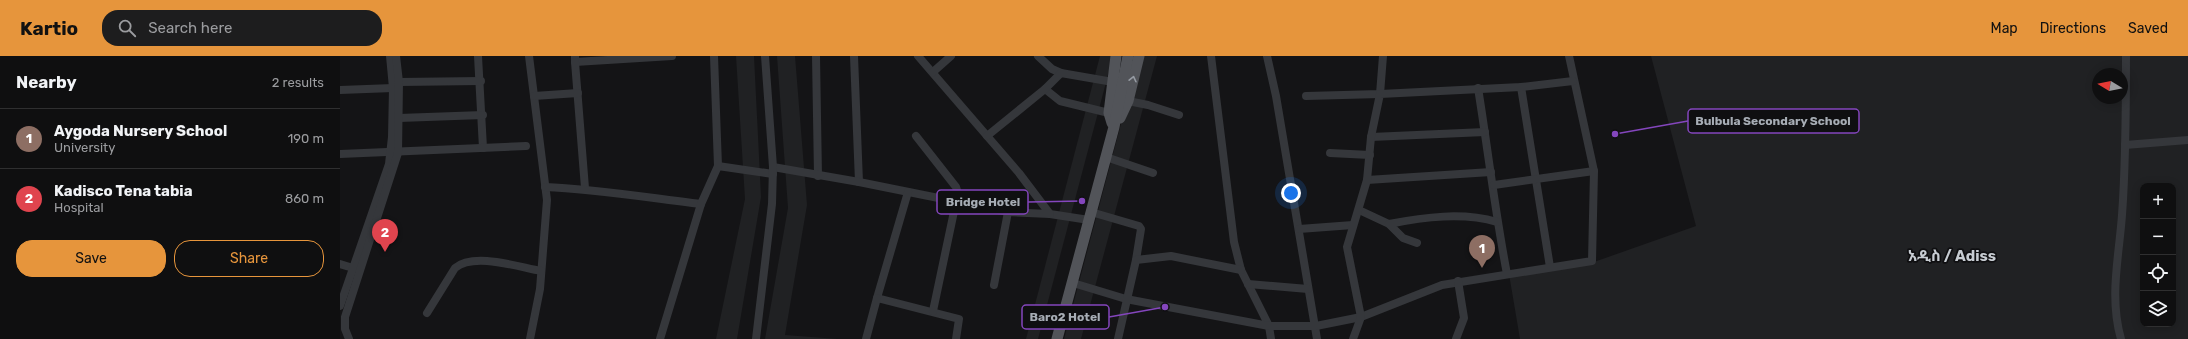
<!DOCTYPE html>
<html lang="en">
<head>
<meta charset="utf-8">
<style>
  :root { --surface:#0f0f10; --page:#1d1d1e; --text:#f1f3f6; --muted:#9b9c9f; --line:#2f2f30; --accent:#e6953c }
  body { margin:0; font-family:Rubik,"Noto Sans Ethiopic",sans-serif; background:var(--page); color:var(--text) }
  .controls { position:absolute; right:12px; bottom:12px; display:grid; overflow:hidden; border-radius:8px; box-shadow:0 2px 10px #0003 }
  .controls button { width:36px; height:36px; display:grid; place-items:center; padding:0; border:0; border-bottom:1px solid var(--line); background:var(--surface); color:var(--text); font:20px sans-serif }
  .compass { position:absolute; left:1752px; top:12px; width:36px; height:36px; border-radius:50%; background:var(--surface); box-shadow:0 2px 10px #0003; rotate:280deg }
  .you { position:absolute; left:951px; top:137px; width:14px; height:14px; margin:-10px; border:3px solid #fff; border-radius:50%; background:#1a73e8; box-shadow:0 0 0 6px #1a73e833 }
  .badge { display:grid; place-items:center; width:26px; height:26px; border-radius:50%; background:var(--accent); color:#fff; font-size:13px; font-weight:700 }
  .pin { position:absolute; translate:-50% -33px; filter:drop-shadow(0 1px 2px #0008) }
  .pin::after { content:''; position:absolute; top:21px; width:14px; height:12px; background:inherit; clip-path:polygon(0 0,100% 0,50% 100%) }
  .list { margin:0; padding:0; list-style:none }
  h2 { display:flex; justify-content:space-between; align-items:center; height:52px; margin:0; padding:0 16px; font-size:17px }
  h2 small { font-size:13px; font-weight:400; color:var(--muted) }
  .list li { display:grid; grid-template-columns:26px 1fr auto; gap:12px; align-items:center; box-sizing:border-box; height:60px; padding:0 16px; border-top:1px solid var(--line) }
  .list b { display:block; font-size:15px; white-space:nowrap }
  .list p { margin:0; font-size:13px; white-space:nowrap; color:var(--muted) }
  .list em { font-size:13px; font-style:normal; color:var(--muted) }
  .actions { display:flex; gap:8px; padding:12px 16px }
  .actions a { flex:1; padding:9px 0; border:1px solid var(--accent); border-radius:16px; text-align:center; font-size:14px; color:var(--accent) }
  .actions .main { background:var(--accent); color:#111 }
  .icon { flex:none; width:22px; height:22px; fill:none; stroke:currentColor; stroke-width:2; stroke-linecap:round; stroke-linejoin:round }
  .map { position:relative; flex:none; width:1848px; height:283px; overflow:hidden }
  header { display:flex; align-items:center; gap:24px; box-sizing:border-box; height:56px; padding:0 20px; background:var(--accent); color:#111 }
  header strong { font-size:19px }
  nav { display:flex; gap:22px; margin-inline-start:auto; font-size:14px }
  .search { width:280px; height:36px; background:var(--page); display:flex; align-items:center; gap:10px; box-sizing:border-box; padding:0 14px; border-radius:16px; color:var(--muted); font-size:15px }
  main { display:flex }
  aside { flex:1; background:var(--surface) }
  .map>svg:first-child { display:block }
  .built { fill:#202123; fill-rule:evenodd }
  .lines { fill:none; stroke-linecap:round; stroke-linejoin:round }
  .minor { stroke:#35373b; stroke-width:8 }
  .major { stroke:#525459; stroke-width:11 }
  .oneway { stroke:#969ba3 }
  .labels { text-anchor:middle; stroke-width:3.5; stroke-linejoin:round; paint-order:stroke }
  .district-label { font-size:15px; font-weight:bold; fill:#c7ccd2; stroke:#0f0f11 }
  .leader { fill:none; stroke:#8446bd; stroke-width:1.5 }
  .callout-dot { fill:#8446bd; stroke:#0f0f11; stroke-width:1.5 }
  .callout { fill:#0f0f11; stroke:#8446bd; stroke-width:1.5 }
  .callout-label { font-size:12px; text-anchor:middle; font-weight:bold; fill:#a7adb5 }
</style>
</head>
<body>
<header>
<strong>Kartio</strong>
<div class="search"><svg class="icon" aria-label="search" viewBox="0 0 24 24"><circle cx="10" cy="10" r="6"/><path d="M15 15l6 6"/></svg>Search here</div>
<nav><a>Map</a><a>Directions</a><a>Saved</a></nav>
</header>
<main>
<aside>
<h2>Nearby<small>2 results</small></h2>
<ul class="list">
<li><span class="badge" style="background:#8d6e63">1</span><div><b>Aygoda Nursery School</b><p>University</p></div><em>190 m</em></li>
<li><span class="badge" style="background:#e0444e">2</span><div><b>Kadisco Tena tabia</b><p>Hospital</p></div><em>860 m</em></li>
</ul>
<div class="actions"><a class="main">Save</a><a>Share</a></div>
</aside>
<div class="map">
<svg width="1848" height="283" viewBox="0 0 1848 283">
  <rect width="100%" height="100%" fill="#141416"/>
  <g class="built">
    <polygon points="396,0 414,0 421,141 397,283 376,283 405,143"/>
    <polygon points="437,0 455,0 467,149 445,279 498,283 425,283 448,152"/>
    <polygon points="760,0 773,0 698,283 686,283"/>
    <polygon points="799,0 817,0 741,283 724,283"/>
    <path d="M1311 0H1848V283H1180L1169 218 1254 206 1356 170ZM1758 18H1782V42H1758ZM1803 130H1833V268H1803Z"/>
  </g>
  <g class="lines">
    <g class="minor">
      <polyline points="138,0 143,92"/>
      <polyline points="189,0 207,144 200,233 190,283"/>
      <polyline points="235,0 235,6 332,0"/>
      <polyline points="476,0 478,120"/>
      <polyline points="514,0 519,126"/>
      <polyline points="578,0 679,117 710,158 749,164"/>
      <polyline points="698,0 712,13 721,17"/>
      <polyline points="871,0 894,186 901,214 929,270 931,283"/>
      <polyline points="927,0 936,40 977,283"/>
      <polyline points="235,6 245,132"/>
      <polyline points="593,16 611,0"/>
      <polyline points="59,26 141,25"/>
      <polyline points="1181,31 1210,211"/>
      <path d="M1138 32C1148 94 1155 156 1167 218"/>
      <polyline points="705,33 720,45 769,57"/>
      <polyline points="0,34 53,32"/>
      <polyline points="194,40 238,37"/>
      <polyline points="966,40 1040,38 1043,0"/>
      <polyline points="788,45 808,49 839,59"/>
      <polyline points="59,62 143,59"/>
      <polyline points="576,80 616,131 621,147"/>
      <polyline points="647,80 705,33 721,17 773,26"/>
      <polyline points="1031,81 1145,76"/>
      <polyline points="1785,89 1848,84"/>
      <polyline points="990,97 1030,99"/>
      <polyline points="0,98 186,90"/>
      <polyline points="766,101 813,117"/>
      <polyline points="378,110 433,118"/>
      <polyline points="433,111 519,126 668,156 710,158"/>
      <polyline points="1027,124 1151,116"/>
      <polyline points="1154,129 1254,115"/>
      <path d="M205 131C257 133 309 142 361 148"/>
      <polyline points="568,136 537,242 619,263 616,283"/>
      <polyline points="1019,154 1049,168"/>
      <polyline points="751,156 799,170 801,173 796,204"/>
      <polyline points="959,173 1013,169"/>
      <path d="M1077 187 1063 182 1049 168C1084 161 1123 156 1157 166"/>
      <polyline points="0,208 13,212"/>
      <polyline points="733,227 786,243 929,270 976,270 1021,261 1102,229 1252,205 1254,115 1229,0"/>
      <polyline points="908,228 968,233"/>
      <polyline points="654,229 668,156"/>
      <polyline points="0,250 49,108 52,81 53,32 50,0"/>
      <polyline points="593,255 616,146"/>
      <path d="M87 257 115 212C134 196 178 211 201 215"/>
      <polyline points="9,283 5,273 5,261 58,97 59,26 56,0"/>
      <polyline points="320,283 361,148 378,110 374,0"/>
      <polyline points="416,283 432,148 433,111 425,0"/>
      <polyline points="526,283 537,242"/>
      <polyline points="778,283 796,204 831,200 901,214"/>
      <polyline points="1013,283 1021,261 1007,191 1027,124 1031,81 1040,38 1181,31 1233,25"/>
      <polyline points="1116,283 1124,262 1118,225"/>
      <path d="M1781 283C1769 241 1779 201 1782 159 1786 106 1786 53 1786 0"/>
    </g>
    <g class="major">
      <polyline points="780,62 788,45 799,0"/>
      <polyline points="772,67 769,57 776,0"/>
      <polyline points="717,283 774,71 788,0"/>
    </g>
  </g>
  <defs><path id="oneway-chevron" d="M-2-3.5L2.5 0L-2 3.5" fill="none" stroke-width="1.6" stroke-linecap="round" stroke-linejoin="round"/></defs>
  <use class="oneway" href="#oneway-chevron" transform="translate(793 23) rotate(-77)"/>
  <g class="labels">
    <g class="district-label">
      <text x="1612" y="205">አዲስ / Adiss</text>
    </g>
  </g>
  <path class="leader" d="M1275 78L1348 65M742 145L688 146M825 251L769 261"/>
  <g class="callout-dot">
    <circle cx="1275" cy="78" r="4"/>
    <circle cx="742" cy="145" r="4"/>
    <circle cx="825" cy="251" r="4"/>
  </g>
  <g class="callout">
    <rect x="1348" y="53" width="171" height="24" rx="4"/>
    <rect x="597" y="134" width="91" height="24" rx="4"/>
    <rect x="682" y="249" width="87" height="24" rx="4"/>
  </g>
  <g class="callout-label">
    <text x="1433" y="69">Bulbula Secondary School</text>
    <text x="643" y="150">Bridge Hotel</text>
    <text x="725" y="265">Baro2 Hotel</text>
  </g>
</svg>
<div class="controls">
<button>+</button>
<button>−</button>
<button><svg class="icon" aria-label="locate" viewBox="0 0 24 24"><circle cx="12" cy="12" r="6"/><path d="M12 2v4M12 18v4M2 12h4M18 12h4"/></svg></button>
<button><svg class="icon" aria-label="layers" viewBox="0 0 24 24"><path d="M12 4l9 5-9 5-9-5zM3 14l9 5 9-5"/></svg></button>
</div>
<svg class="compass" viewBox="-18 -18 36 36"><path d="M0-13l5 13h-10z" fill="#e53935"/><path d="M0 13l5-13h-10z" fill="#9b9c9f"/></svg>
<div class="you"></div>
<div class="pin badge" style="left:1142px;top:212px;background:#8d6e63">1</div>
<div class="pin badge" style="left:45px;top:196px;background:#e0444e">2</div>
</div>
</main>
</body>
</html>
